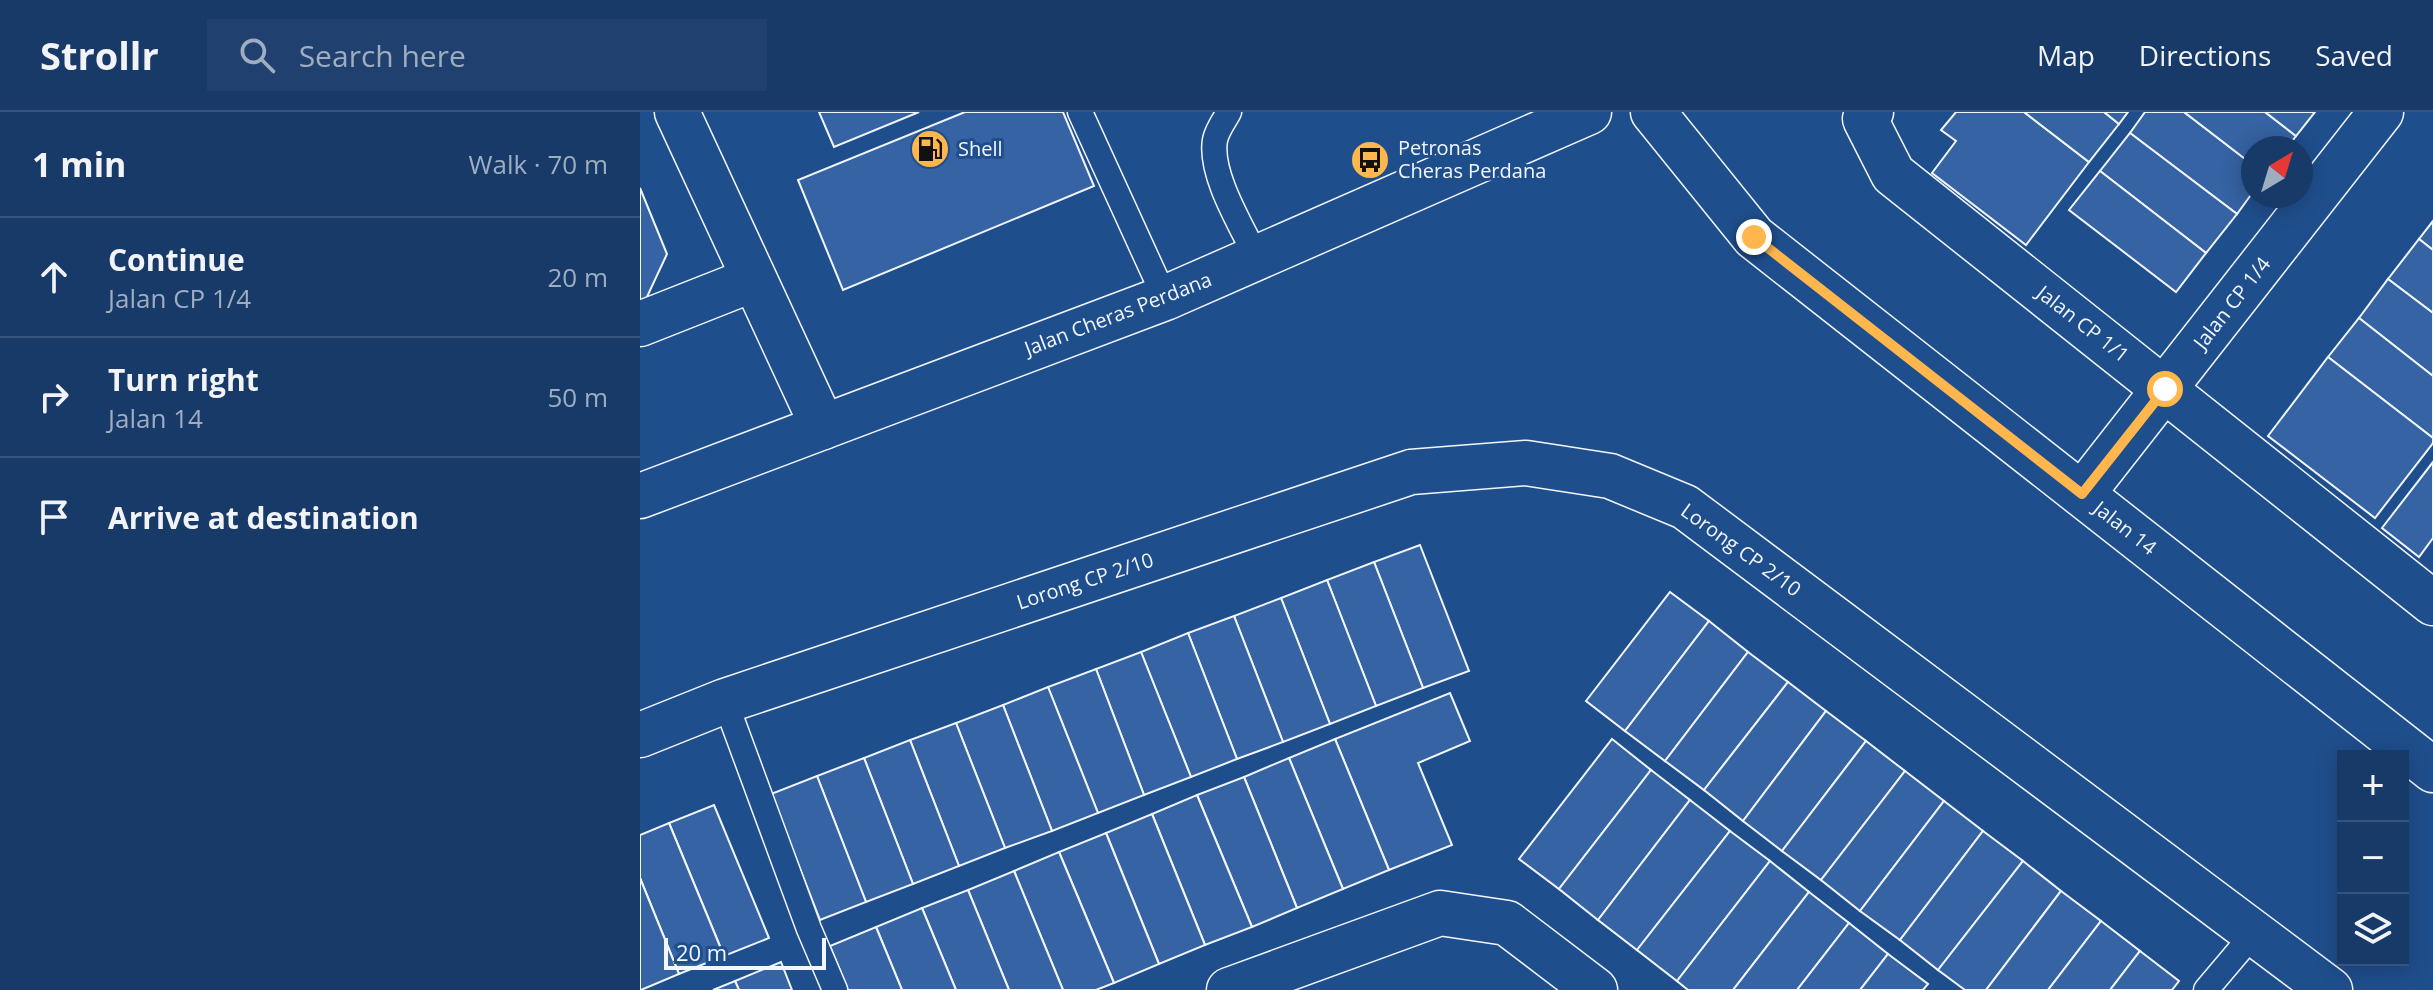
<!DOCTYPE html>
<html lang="en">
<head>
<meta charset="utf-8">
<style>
  :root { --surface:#173a69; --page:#20416f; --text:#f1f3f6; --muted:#9eadc0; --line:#36547d }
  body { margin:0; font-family:"Open Sans",sans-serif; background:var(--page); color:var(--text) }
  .controls { position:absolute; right:24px; bottom:24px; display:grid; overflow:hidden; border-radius:0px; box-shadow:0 4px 20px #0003 }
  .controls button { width:72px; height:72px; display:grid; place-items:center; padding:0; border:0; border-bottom:2px solid var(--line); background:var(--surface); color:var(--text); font:40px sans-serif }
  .compass { position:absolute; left:1601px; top:24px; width:72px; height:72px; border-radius:50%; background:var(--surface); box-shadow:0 4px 20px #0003; rotate:38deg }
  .scale { position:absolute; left:24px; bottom:20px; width:162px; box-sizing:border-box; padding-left:8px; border:4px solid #f2f6ff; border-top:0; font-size:22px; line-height:28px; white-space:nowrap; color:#f2f6ff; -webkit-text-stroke:6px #1f4e8c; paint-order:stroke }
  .stop { position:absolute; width:24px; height:24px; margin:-18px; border:6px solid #ffb74d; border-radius:50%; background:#fff }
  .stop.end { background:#ffb74d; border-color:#fff; box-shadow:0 2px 8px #0008 }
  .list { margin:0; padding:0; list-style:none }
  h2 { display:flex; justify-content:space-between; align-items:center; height:104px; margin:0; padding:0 32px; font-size:34px }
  h2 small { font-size:26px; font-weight:400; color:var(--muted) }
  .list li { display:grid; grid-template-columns:52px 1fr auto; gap:24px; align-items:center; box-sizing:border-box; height:120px; padding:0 32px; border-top:2px solid var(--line) }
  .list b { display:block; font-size:30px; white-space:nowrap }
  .list p { margin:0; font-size:26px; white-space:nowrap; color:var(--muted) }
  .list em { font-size:26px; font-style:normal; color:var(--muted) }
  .icon { flex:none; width:44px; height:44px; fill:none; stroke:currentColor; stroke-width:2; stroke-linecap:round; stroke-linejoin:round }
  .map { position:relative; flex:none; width:1793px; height:878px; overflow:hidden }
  header { display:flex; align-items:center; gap:48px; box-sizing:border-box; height:112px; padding:0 40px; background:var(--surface); border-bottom:2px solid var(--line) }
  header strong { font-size:38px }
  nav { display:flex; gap:44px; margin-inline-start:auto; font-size:28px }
  .search { width:560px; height:72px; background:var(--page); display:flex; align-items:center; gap:20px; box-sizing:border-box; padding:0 28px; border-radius:0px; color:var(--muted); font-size:30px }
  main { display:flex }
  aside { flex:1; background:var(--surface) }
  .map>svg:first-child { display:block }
  .building { fill:#3563a3; stroke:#f2f6ff; stroke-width:2 }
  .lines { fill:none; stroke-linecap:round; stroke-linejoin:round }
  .service-casing { stroke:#f2f6ff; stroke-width:27 }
  .minor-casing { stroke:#f2f6ff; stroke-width:47 }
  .tertiary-casing { stroke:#f2f6ff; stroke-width:47 }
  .service { stroke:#1f4e8c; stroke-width:24 }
  .minor { stroke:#1f4e8c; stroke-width:44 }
  .tertiary { stroke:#1f4e8c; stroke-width:44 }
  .route { stroke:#ffb74d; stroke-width:10 }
  .labels { text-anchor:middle; stroke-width:6; stroke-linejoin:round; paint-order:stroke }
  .poi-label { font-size:20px; fill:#f2f6ff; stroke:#1f4e8c; text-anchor:start }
  .street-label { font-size:20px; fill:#f2f6ff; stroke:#1f4e8c }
</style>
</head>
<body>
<header>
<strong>Strollr</strong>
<div class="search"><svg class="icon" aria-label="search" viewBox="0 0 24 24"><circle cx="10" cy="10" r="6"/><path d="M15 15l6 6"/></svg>Search here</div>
<nav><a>Map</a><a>Directions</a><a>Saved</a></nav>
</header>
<main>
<aside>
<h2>1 min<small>Walk · 70 m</small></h2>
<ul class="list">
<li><svg class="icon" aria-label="ahead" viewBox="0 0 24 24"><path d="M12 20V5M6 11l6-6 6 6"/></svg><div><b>Continue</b><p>Jalan CP 1/4</p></div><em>20 m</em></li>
<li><svg class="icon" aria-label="right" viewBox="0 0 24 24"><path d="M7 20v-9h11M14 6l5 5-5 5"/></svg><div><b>Turn right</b><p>Jalan 14</p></div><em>50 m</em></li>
<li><svg class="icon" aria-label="arrive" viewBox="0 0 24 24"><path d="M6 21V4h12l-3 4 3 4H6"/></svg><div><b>Arrive at destination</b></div></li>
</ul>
</aside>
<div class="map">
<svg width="1793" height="878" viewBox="0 0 1793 878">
  <rect width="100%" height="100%" fill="#1f4e8c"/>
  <g class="building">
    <polygon points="179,0 279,0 194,35"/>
    <polygon points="325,0 423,0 454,74 203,178 158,68"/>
    <polygon points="1316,0 1384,0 1449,50 1386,133 1292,61 1316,29 1301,18"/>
    <polygon points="1384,0 1464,0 1479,12 1449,50"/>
    <polygon points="1464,0 1488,0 1479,12"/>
    <polygon points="1505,0 1544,0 1613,53 1613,80 1597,102 1490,21"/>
    <polygon points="1544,0 1625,0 1656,24 1647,36 1613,36 1613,53"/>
    <polygon points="1625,0 1675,0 1656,24"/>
    <polygon points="1490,21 1597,102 1566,141 1460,59"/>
    <polygon points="1460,59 1566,141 1536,180 1429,98"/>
    <polygon points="0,76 27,142 6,187 0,190"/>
    <polygon points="1793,109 1793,138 1779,127"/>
    <polygon points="1779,127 1793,138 1793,201 1748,167"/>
    <polygon points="1748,167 1793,201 1793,264 1719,206"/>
    <polygon points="1719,206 1793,264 1793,326 1688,245"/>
    <polygon points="1688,245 1793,326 1793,331 1735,406 1628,324"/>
    <polygon points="1793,350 1793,426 1779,445 1742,416"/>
    <polygon points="780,433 829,559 783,576 734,450"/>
    <polygon points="734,450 783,576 736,594 687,468"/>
    <polygon points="687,468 736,594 690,612 641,486"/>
    <polygon points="1030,480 1069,509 985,619 946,589"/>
    <polygon points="641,486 690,612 643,630 594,504"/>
    <polygon points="594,504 643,630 597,647 548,521"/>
    <polygon points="1069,509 1108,540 1025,649 985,619"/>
    <polygon points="548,521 597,647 551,665 501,540"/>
    <polygon points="501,540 551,665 504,683 456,557"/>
    <polygon points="1108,540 1148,570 1064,678 1025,649"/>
    <polygon points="456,557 504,683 458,701 408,575"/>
    <polygon points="1148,570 1186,599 1103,709 1064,678"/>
    <polygon points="408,575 458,701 412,719 363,593"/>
    <polygon points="810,581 830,629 778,651 812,733 749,758 695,627"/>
    <polygon points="363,593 412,719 365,736 316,611"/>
    <polygon points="1186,599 1226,629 1142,739 1103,709"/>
    <polygon points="316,611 365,736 319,754 270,628"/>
    <polygon points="695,627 749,758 703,777 649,646"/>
    <polygon points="972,627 1011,658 919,777 879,747"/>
    <polygon points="270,628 319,754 273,772 224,646"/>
    <polygon points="1226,629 1265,659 1181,768 1142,739"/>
    <polygon points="224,646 273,772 226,790 177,664"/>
    <polygon points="649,646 703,777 657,796 604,665"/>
    <polygon points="1011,658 1050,688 958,808 919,777"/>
    <polygon points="1265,659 1304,689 1220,799 1181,768"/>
    <polygon points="177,664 226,790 180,808 131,682"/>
    <polygon points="604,665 657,796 612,815 557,683"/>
    <polygon points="557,683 612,815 565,833 512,702"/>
    <polygon points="1050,688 1090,719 997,838 958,808"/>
    <polygon points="1304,689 1343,719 1260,828 1220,799"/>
    <polygon points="74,693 129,826 84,844 29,711"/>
    <polygon points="512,702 565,833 519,852 466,721"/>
    <polygon points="29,711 84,844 39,862 0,766 0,723"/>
    <polygon points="1090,719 1130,749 1037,869 997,838"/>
    <polygon points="1343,719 1383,749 1298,858 1260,828"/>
    <polygon points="466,721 519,852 474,871 419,740"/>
    <polygon points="419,740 474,871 456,878 423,878 374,759"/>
    <polygon points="1130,749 1169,780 1093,878 1048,878 1037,869"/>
    <polygon points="1383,749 1421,779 1346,878 1325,878 1298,858"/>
    <polygon points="374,759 423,878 369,878 328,778"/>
    <polygon points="0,766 39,862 1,878 0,878"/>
    <polygon points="328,778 369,878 316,878 282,796"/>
    <polygon points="1421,779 1461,809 1408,878 1346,878"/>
    <polygon points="1169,780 1209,811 1157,878 1093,878"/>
    <polygon points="282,796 316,878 262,878 236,815"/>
    <polygon points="1461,809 1500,839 1470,878 1408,878"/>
    <polygon points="1209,811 1248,842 1220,878 1157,878"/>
    <polygon points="236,815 262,878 208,878 190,834"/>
    <polygon points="1500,839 1539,869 1532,878 1470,878"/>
    <polygon points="1248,842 1288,872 1283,878 1220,878"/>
    <polygon points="141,850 152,878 99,878 95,869"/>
    <polygon points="95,869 99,878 73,878"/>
  </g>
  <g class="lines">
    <defs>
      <g id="service">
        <polyline points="440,0 525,186"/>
        <path d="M589 0C584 9 577 18 575 28 569 62 602 115 617 146"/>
        <polyline points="85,589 169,817 195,878"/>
        <polyline points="1566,878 1615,820"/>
      </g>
      <g id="minor">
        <polyline points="37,0 183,315"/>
        <polyline points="1231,0 1225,7 1253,62 1793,491"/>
        <polyline points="0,212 114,167"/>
        <polyline points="1442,382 1741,0"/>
        <polyline points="0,623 85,589 771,360 886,351 970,364 1045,395 1690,878"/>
        <polyline points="589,878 800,801 867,811 955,878"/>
      </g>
      <g id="tertiary">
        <polyline points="1013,0 1114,125 1793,658"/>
        <polyline points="0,384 525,186 949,0"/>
      </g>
    </defs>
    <use href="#service" class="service-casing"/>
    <use href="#minor" class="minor-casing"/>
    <use href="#tertiary" class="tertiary-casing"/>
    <use href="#service" class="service"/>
    <use href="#minor" class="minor"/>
    <use href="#tertiary" class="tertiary"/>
  </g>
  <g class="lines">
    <polyline class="route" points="1114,125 1442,382 1525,277"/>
  </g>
  <defs>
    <symbol id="fuel-disc" viewBox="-11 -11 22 22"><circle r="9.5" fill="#ffb74d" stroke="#1f4e8c"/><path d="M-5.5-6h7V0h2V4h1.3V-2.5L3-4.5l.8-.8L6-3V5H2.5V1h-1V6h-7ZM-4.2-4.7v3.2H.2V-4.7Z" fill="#111"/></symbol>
    <symbol id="bus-disc" viewBox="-11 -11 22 22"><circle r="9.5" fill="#ffb74d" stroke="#1f4e8c"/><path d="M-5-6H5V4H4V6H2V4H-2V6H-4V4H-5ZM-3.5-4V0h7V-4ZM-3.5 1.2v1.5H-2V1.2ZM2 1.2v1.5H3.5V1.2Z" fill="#111"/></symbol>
  </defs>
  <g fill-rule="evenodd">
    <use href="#fuel-disc" x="268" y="15" width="44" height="44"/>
    <use href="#bus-disc" x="708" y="26" width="44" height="44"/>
  </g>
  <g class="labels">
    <g class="poi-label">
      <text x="758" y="43">Petronas<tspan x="758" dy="23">Cheras Perdana</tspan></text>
      <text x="318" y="44">Shell</text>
    </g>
    <g class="street-label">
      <text transform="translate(1592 191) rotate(-52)" y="7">Jalan CP 1/4</text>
      <text transform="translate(478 202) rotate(-21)" y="7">Jalan Cheras Perdana</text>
      <text transform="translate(1443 212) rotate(38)" y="7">Jalan CP 1/1</text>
      <text transform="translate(1485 416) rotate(38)" y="7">Jalan 14</text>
      <text transform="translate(1101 438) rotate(36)" y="7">Lorong CP 2/10</text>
      <text transform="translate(445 469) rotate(-18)" y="7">Lorong CP 2/10</text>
    </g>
  </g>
</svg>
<div class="controls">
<button>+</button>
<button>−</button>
<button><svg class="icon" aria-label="layers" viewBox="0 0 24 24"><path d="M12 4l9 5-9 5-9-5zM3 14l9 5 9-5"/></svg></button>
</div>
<svg class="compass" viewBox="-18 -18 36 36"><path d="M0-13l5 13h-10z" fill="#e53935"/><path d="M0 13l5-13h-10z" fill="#9eadc0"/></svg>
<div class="scale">20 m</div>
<div class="stop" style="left:1525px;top:277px"></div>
<div class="stop end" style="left:1114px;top:125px"></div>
</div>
</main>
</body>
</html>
